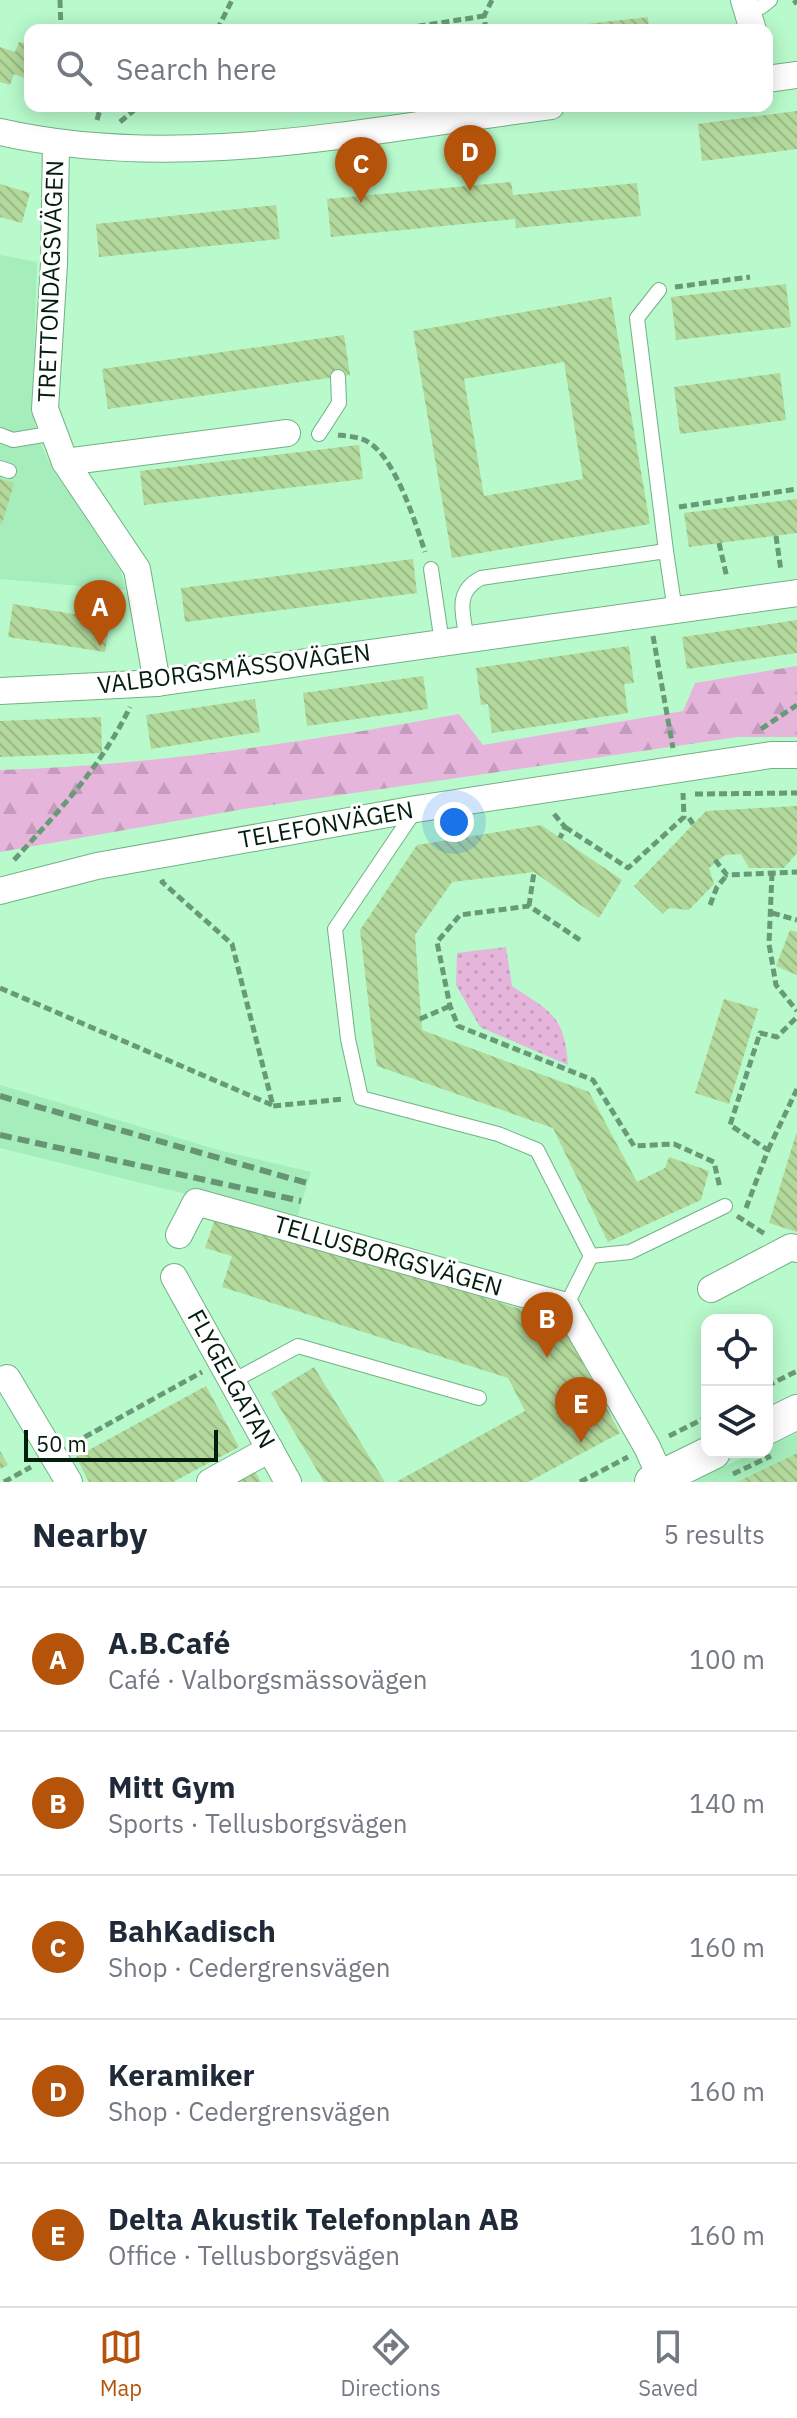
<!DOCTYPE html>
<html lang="en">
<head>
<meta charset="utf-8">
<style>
  :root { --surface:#fff; --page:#f2f2f3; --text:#1f2937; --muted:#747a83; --line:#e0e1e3; --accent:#b45309 }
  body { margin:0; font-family:"IBM Plex Sans",sans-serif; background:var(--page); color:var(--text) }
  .controls { position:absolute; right:24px; bottom:24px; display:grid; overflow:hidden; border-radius:16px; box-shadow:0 4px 20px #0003 }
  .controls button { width:72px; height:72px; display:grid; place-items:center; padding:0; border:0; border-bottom:2px solid var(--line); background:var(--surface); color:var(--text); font:40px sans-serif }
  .scale { position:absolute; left:24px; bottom:20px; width:194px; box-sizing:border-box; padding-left:8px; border:4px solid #041e0e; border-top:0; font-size:22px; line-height:28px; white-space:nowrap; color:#041e0e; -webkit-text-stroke:6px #fff; paint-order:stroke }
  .you { position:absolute; left:454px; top:822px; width:28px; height:28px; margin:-20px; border:6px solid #fff; border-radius:50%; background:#1a73e8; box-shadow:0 0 0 12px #1a73e833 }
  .badge { display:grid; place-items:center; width:52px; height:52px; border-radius:50%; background:var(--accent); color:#fff; font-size:26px; font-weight:700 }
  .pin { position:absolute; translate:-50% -66px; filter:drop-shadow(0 2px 4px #0008) }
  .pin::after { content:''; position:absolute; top:42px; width:28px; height:24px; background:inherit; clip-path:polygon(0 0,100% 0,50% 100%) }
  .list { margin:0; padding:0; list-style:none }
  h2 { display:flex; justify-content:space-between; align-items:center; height:104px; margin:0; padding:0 32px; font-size:34px }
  h2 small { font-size:26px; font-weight:400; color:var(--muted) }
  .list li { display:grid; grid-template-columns:52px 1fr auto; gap:24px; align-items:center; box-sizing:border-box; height:144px; padding:0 32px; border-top:2px solid var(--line) }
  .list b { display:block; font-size:30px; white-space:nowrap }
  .list p { margin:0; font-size:26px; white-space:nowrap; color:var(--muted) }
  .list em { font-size:26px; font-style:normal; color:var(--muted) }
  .icon { flex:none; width:44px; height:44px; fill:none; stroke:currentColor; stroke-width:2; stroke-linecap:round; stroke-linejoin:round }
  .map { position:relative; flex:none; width:797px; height:1482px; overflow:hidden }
  .search { position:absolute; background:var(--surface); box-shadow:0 4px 20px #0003; left:24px; right:24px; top:24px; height:88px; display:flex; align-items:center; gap:20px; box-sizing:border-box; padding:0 28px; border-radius:16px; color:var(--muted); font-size:30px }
  .sheet { height:824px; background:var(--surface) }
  nav { display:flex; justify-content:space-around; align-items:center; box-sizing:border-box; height:112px; border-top:2px solid var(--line); background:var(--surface); font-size:22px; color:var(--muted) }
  nav a { display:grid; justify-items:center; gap:4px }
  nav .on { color:var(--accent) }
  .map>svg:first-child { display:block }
  .built { fill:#a5edba }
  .forest { fill:url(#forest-firs) }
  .park { fill:url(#park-dots) }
  .building { fill:url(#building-back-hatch); fill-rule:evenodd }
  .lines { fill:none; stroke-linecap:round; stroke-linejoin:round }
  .service-casing { stroke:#72b186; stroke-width:16 }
  .minor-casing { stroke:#72b186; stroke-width:28 }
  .tertiary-casing { stroke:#72b186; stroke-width:36 }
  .path { stroke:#699a78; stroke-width:5; stroke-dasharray:8 4; stroke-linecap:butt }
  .service { stroke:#fff; stroke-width:14 }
  .minor { stroke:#fff; stroke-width:26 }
  .tertiary { stroke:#fff; stroke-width:34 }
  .rail { stroke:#669574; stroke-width:6; stroke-dasharray:12 6; stroke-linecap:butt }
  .labels { text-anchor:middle; stroke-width:6; stroke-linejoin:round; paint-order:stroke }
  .street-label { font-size:24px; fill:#041e0e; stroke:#fff }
</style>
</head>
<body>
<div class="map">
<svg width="797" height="1482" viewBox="0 0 797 1482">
  <defs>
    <pattern id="forest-firs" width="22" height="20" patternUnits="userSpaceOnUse" patternTransform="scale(2)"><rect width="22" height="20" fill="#e6b5dc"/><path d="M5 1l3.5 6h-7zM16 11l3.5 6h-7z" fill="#c49bbc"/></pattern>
    <pattern id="park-dots" width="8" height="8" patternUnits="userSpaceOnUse" patternTransform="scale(2)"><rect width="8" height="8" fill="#e6b5dc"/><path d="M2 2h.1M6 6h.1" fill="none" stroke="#c49bbc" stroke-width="1.8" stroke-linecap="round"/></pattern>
    <pattern id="building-back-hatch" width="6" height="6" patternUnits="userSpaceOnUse" patternTransform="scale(2)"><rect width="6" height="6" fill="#b3d89b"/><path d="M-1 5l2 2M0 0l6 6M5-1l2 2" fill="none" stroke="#98b984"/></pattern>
  </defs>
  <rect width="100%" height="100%" fill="#b8facb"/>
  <g class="built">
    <polygon points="0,255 37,262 32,409 37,436 52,468 121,571 126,590 0,579"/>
    <polygon points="0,1085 222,1151 311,1172 296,1221 0,1148"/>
    <polygon points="797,1433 797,1482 691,1482 756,1452 767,1452 767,1447"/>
  </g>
  <path class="forest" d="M797 666V737H738L244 809 0 852V770C155 765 306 742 459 714L483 745 683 711 695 683Z"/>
  <path class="park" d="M506 947 512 986C550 1011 565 1016 568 1065L480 1027 456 985 457 953Z"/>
  <g class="building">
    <polygon points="648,17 649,30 552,30 552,28"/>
    <polygon points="19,42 30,45 30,80 14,74 10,85 0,82 0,47 15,52"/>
    <polygon points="797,111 797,149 702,161 698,124"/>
    <polygon points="511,182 513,195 637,183 641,216 516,228 515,219 331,237 327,199"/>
    <polygon points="0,184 30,193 22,223 0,217"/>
    <polygon points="276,205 280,239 99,257 96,224"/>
    <polygon points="786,284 791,327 676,340 671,297"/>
    <path d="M611 297 650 524 452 558 413 331ZM564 362 583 479 484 496 464 379Z"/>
    <polygon points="344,335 350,375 108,409 102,369"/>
    <polygon points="780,373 786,420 680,434 674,387"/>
    <polygon points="359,445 363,479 144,505 140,471"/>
    <polygon points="0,479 14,483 2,524 0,524"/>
    <polygon points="797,499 797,533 689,547 684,513"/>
    <polygon points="413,559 417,593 185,622 181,588"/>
    <polygon points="13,604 110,620 105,652 8,637"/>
    <polygon points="797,620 797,653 687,669 682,637"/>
    <polygon points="629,646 634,683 624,684 628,713 492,733 488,704 481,705 476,668"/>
    <polygon points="423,676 428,709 307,726 303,693"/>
    <polygon points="255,699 260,732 151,749 146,715"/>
    <polygon points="101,717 102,753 0,757 0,721"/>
    <polygon points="797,806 797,853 784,868 749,868 741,854 725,855 709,868 714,884 689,910 669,908 663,914 634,886 706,811"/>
    <polygon points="541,825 622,880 599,918 534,872 452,882 415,935 422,1030 589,1092 637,1182 665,1168 669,1157 709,1171 701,1200 608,1242 553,1128 377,1066 372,1033 360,930 417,845"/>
    <polygon points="790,930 797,932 797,975 776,966"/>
    <polygon points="724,999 758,1009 729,1104 695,1093"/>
    <polygon points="796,1134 797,1134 797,1232 769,1223"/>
    <polygon points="217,1213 561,1322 620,1433 528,1482 396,1482 525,1411 508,1378 222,1287 232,1256 205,1248"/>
    <polygon points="314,1367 385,1482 324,1482 271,1393"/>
    <polygon points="206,1386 239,1447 173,1482 89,1482 76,1457"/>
    <polygon points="0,1451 8,1465 0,1469"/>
    <polygon points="797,1453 797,1482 737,1482 787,1458"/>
    <polygon points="254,1470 261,1482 236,1482"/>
  </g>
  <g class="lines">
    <defs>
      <g id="service">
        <polyline points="761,7 770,0"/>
        <polyline points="659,290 637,318 666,551"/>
        <polyline points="319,434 339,403 338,377"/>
        <polyline points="0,435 13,440 55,433"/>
        <polyline points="0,468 9,471"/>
        <polyline points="431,569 442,643"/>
        <path d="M467 639C463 614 454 592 481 578L666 551 675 611"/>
        <polyline points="416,809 335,929 348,1039 361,1098 498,1134 537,1150 591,1256 630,1252 725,1206"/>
        <polyline points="566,1306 591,1256"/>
        <polyline points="233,1381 298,1346 479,1398"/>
      </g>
      <g id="minor">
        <polyline points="744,0 753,30"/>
        <polyline points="767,79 797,75"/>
        <path d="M0 132C179 173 371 129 551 106"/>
        <polyline points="56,144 54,264 45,409 65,462 137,569 157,683"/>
        <polyline points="65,462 287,433"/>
        <polyline points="0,691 157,683 797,593"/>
        <polyline points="0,891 97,866 416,809 771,755 797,755"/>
        <polyline points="179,1235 196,1202 566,1306 647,1447 661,1478"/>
        <polyline points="174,1277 288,1482"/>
        <polyline points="711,1289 791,1247 797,1249"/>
        <polyline points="7,1378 69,1482"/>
        <polyline points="210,1482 270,1449"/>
      </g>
      <g id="tertiary">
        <polyline points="767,1427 797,1412"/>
        <polyline points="652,1482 713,1452"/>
      </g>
    </defs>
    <use href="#service" class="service-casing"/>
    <use href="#minor" class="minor-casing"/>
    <use href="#tertiary" class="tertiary-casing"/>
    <g class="path">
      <polyline points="60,0 61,30"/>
      <polyline points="794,0 797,4"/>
      <polyline points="217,30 232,0"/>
      <polyline points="394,30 484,16"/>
      <polyline points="486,30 484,16 492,0"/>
      <polyline points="97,120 101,106"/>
      <polyline points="120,122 139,106"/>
      <polyline points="675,287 750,277"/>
      <path d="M338 435C347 436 361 437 368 442 395 457 416 524 425 552"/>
      <polyline points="679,507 797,489"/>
      <polyline points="776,536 781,571"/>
      <polyline points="719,543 727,578"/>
      <polyline points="653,636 673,748"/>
      <polyline points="761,729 797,705"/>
      <polyline points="695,794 797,793"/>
      <polyline points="554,814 565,827 560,838"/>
      <polyline points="689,818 693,824"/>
      <polyline points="565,827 628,868 684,817 683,793"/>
      <path d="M14 860C59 811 101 767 130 707"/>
      <polyline points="715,860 727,875 797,872"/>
      <polyline points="772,873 769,944 776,985 797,1011"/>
      <polyline points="165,881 162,882 232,944 273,1106 344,1099"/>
      <polyline points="710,905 717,887 727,875"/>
      <polyline points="529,906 534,872"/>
      <polyline points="772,913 797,920"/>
      <polyline points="580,940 529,906 460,915 437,942 450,1006 458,1026 593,1080 634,1146 674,1144 714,1162 720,1188"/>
      <polyline points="0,988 272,1105"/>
      <polyline points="420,1019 450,1006"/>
      <polyline points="768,1150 797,1089"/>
      <polyline points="746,1208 768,1150 730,1125 760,1033 777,1037 797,1017"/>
      <polyline points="737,1216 765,1234"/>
      <polyline points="767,1386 797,1371"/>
      <polyline points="669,1436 707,1417"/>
      <polyline points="74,1443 202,1372"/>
      <polyline points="733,1474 771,1456"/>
      <polyline points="4,1482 31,1467"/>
      <polyline points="580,1482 628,1457"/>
    </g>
    <use href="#service" class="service"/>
    <use href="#minor" class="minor"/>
    <use href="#tertiary" class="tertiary"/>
    <g class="rail">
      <polyline points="0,1096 307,1183"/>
      <polyline points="0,1135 301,1201"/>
    </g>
  </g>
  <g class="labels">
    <g class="street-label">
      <text transform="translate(51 281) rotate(-88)" y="8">TRETTONDAGSVÄGEN</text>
      <text transform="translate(234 669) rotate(-7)" y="8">VALBORGSMÄSSOVÄGEN</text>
      <text transform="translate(326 825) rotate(-10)" y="8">TELEFONVÄGEN</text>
      <text transform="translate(388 1256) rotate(16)" y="8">TELLUSBORGSVÄGEN</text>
      <text transform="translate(231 1379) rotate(61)" y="8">FLYGELGATAN</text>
    </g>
  </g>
</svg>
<div class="controls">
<button><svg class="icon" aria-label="locate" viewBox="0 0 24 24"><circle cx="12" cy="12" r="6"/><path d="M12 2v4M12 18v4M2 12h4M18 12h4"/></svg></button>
<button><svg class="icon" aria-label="layers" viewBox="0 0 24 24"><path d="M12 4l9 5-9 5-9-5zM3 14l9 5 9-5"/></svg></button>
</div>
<div class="scale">50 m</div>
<div class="you"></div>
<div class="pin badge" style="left:100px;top:646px">A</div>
<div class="pin badge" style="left:547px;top:1358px">B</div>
<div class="pin badge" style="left:361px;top:203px">C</div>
<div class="pin badge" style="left:470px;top:191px">D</div>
<div class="pin badge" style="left:581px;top:1443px">E</div>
<div class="search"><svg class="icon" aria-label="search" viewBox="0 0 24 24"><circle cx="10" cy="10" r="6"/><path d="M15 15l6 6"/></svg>Search here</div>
</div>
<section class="sheet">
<h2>Nearby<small>5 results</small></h2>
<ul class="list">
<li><span class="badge">A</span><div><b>A.B.Café</b><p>Café · Valborgsmässovägen</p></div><em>100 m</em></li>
<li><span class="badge">B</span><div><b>Mitt Gym</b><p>Sports · Tellusborgsvägen</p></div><em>140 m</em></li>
<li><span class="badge">C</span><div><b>BahKadisch</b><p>Shop · Cedergrensvägen</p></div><em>160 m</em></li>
<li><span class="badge">D</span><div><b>Keramiker</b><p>Shop · Cedergrensvägen</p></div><em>160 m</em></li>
<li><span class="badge">E</span><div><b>Delta Akustik Telefonplan AB</b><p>Office · Tellusborgsvägen</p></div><em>160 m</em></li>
</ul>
</section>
<nav>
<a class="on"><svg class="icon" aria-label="map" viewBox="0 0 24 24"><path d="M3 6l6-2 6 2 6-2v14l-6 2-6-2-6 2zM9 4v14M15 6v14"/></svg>Map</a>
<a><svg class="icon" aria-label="directions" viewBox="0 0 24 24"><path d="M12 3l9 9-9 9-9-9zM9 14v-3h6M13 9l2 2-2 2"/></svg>Directions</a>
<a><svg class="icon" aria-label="saved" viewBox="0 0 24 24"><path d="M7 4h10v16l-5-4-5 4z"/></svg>Saved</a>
</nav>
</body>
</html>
